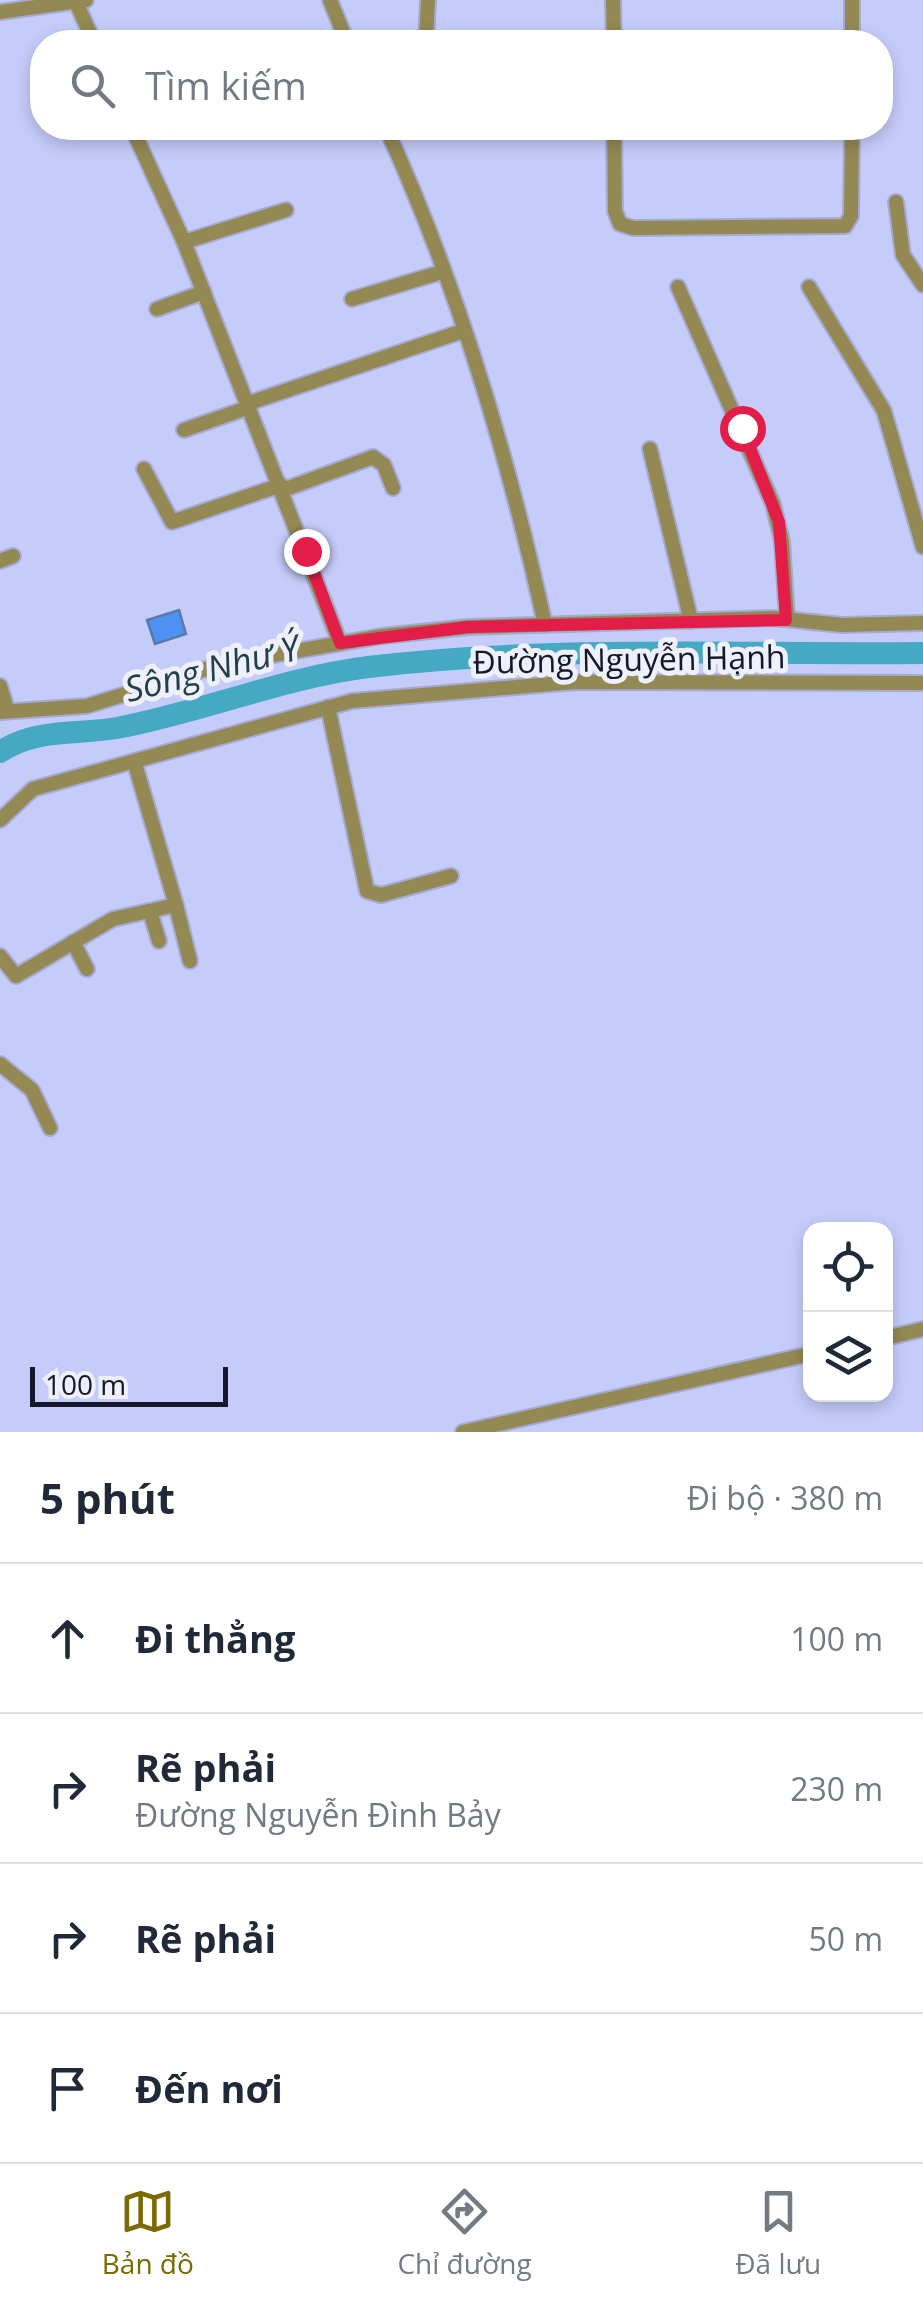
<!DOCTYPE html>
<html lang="vi">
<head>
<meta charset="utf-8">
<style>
  :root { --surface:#fff; --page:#f2f2f3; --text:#1f2937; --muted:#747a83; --line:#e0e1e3; --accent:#7a6a01 }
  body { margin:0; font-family:"Open Sans",sans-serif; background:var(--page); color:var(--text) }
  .controls { position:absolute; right:30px; bottom:30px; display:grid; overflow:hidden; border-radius:20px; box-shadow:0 5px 15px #0003 }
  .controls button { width:90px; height:90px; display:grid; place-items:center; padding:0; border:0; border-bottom:2px solid var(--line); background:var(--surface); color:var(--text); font:50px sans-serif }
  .scale { position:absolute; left:30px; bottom:25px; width:198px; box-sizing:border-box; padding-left:10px; border:5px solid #15172b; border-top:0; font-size:28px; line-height:35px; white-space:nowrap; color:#15172b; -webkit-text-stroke:8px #eef0fb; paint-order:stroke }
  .stop { position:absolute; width:30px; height:30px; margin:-22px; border:8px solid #e11d48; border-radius:50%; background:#fff }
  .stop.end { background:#e11d48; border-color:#fff; box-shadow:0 2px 10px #0008 }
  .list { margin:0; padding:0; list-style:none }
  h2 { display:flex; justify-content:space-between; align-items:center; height:130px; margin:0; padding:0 40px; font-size:42px }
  h2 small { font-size:32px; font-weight:400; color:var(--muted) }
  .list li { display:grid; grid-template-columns:65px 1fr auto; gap:30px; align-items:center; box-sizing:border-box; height:150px; padding:0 40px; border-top:2px solid var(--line) }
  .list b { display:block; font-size:38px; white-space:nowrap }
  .list p { margin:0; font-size:32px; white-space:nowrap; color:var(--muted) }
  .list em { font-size:32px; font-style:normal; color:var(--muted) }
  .icon { flex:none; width:55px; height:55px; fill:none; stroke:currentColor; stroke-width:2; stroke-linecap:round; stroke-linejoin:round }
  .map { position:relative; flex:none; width:923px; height:1432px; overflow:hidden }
  .search { position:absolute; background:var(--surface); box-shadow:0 5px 15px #0003; left:30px; right:30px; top:30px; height:110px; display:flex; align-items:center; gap:25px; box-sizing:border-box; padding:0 35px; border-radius:40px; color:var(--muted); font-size:38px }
  .sheet { height:730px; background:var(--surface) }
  nav { display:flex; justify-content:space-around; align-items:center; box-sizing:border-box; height:140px; border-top:2px solid var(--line); background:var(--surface); font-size:28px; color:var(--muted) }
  nav a { display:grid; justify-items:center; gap:5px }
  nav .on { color:var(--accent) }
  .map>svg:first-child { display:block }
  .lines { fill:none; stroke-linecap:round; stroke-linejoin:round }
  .river { stroke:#45a9c3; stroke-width:22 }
  .building { fill:#4d91f5; stroke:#5b79a7; stroke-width:2.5 }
  .minor-casing { stroke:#a6abd5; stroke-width:18 }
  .minor { stroke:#948953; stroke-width:14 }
  .route { stroke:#e11d48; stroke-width:12 }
  .labels { text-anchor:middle; stroke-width:10; stroke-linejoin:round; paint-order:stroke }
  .street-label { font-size:32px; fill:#15172b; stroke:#eef0fb }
  .water-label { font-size:35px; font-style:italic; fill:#213f48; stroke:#eef0fb }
</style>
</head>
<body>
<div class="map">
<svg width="923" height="1432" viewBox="0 0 923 1432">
  <rect width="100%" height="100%" fill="#c6ccfa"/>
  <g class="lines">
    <path class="river" d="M0 752C36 728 76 735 117 728 202 712 282 678 368 667 552 645 738 655 923 653"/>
  </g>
  <polygon class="building" points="179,610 186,634 155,644 147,620"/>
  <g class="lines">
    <defs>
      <g id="minor">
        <polyline points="75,0 94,42"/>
        <polyline points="330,0 347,42"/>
        <polyline points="613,0 614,42"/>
        <polyline points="0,12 86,0"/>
        <polyline points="426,42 428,0"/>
        <polyline points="852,42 852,0"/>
        <polyline points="132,128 184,242 340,643"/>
        <path d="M386 128C458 286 508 455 545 625"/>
        <polyline points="614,128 615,211 620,224 633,228 845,226 851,216 852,128"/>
        <polyline points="896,202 903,255 923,285"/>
        <polyline points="184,242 286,210"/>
        <polyline points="678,287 773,504 782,541 787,619"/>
        <polyline points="809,287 884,411 923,547"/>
        <polyline points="352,299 442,272"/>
        <polyline points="157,309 204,292"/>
        <polyline points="249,403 463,331"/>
        <polyline points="184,430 250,407"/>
        <polyline points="650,449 691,621"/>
        <polyline points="144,469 172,522 281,485"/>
        <polyline points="283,490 373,457 384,465 393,488"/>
        <polyline points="0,561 13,556"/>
        <polyline points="0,686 7,709"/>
        <polyline points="328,707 367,891 381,895 451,876"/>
        <polyline points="0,712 87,706 222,664 382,636 468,627 774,618 842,625 923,623"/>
        <polyline points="0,820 33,789 352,701 575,682 923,683"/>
        <polyline points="176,905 190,961"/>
        <polyline points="150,911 159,941"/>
        <polyline points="73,942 87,969"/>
        <polyline points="0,956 16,976 113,919 176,905 135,764"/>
        <polyline points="0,1064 32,1090 50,1128"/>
        <polyline points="886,1338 923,1329"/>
        <polyline points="463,1432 810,1354"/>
      </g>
    </defs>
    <use href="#minor" class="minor-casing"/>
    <use href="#minor" class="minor"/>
  </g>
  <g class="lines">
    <polyline class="route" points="306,551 340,643 468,627 786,620 779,522 742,428"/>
  </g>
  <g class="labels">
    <g class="street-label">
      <text transform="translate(629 660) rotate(-1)" y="11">Đường Nguyễn Hạnh</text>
    </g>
    <g class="water-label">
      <text transform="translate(212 669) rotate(-14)" y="12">Sông Như Ý</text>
    </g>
  </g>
</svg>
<div class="controls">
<button><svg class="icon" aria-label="locate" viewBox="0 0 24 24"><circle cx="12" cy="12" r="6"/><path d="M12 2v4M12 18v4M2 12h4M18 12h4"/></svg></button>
<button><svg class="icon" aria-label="layers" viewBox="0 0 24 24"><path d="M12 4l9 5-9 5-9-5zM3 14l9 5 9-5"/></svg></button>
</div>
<div class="scale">100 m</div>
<div class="stop" style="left:742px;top:428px"></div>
<div class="stop end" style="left:306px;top:551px"></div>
<div class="search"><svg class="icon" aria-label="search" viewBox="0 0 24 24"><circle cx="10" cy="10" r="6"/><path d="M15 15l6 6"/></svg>Tìm kiếm</div>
</div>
<section class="sheet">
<h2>5 phút<small>Đi bộ · 380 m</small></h2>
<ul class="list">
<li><svg class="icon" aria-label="ahead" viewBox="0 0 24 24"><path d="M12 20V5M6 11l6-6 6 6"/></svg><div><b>Đi thẳng</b></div><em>100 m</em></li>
<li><svg class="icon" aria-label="right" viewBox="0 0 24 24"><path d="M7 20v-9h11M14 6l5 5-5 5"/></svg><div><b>Rẽ phải</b><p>Đường Nguyễn Đình Bảy</p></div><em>230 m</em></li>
<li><svg class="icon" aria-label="right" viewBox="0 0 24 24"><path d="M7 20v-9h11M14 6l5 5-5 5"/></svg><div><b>Rẽ phải</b></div><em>50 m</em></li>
<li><svg class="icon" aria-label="arrive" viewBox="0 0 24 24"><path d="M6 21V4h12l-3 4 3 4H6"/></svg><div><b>Đến nơi</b></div></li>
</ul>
</section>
<nav>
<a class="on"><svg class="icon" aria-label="map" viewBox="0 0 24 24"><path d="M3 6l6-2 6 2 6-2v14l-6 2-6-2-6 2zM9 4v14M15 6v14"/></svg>Bản đồ</a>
<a><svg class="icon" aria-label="directions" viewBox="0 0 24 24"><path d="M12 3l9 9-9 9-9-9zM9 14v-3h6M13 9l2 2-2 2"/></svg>Chỉ đường</a>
<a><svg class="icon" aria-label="saved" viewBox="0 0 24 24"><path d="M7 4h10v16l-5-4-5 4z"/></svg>Đã lưu</a>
</nav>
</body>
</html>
